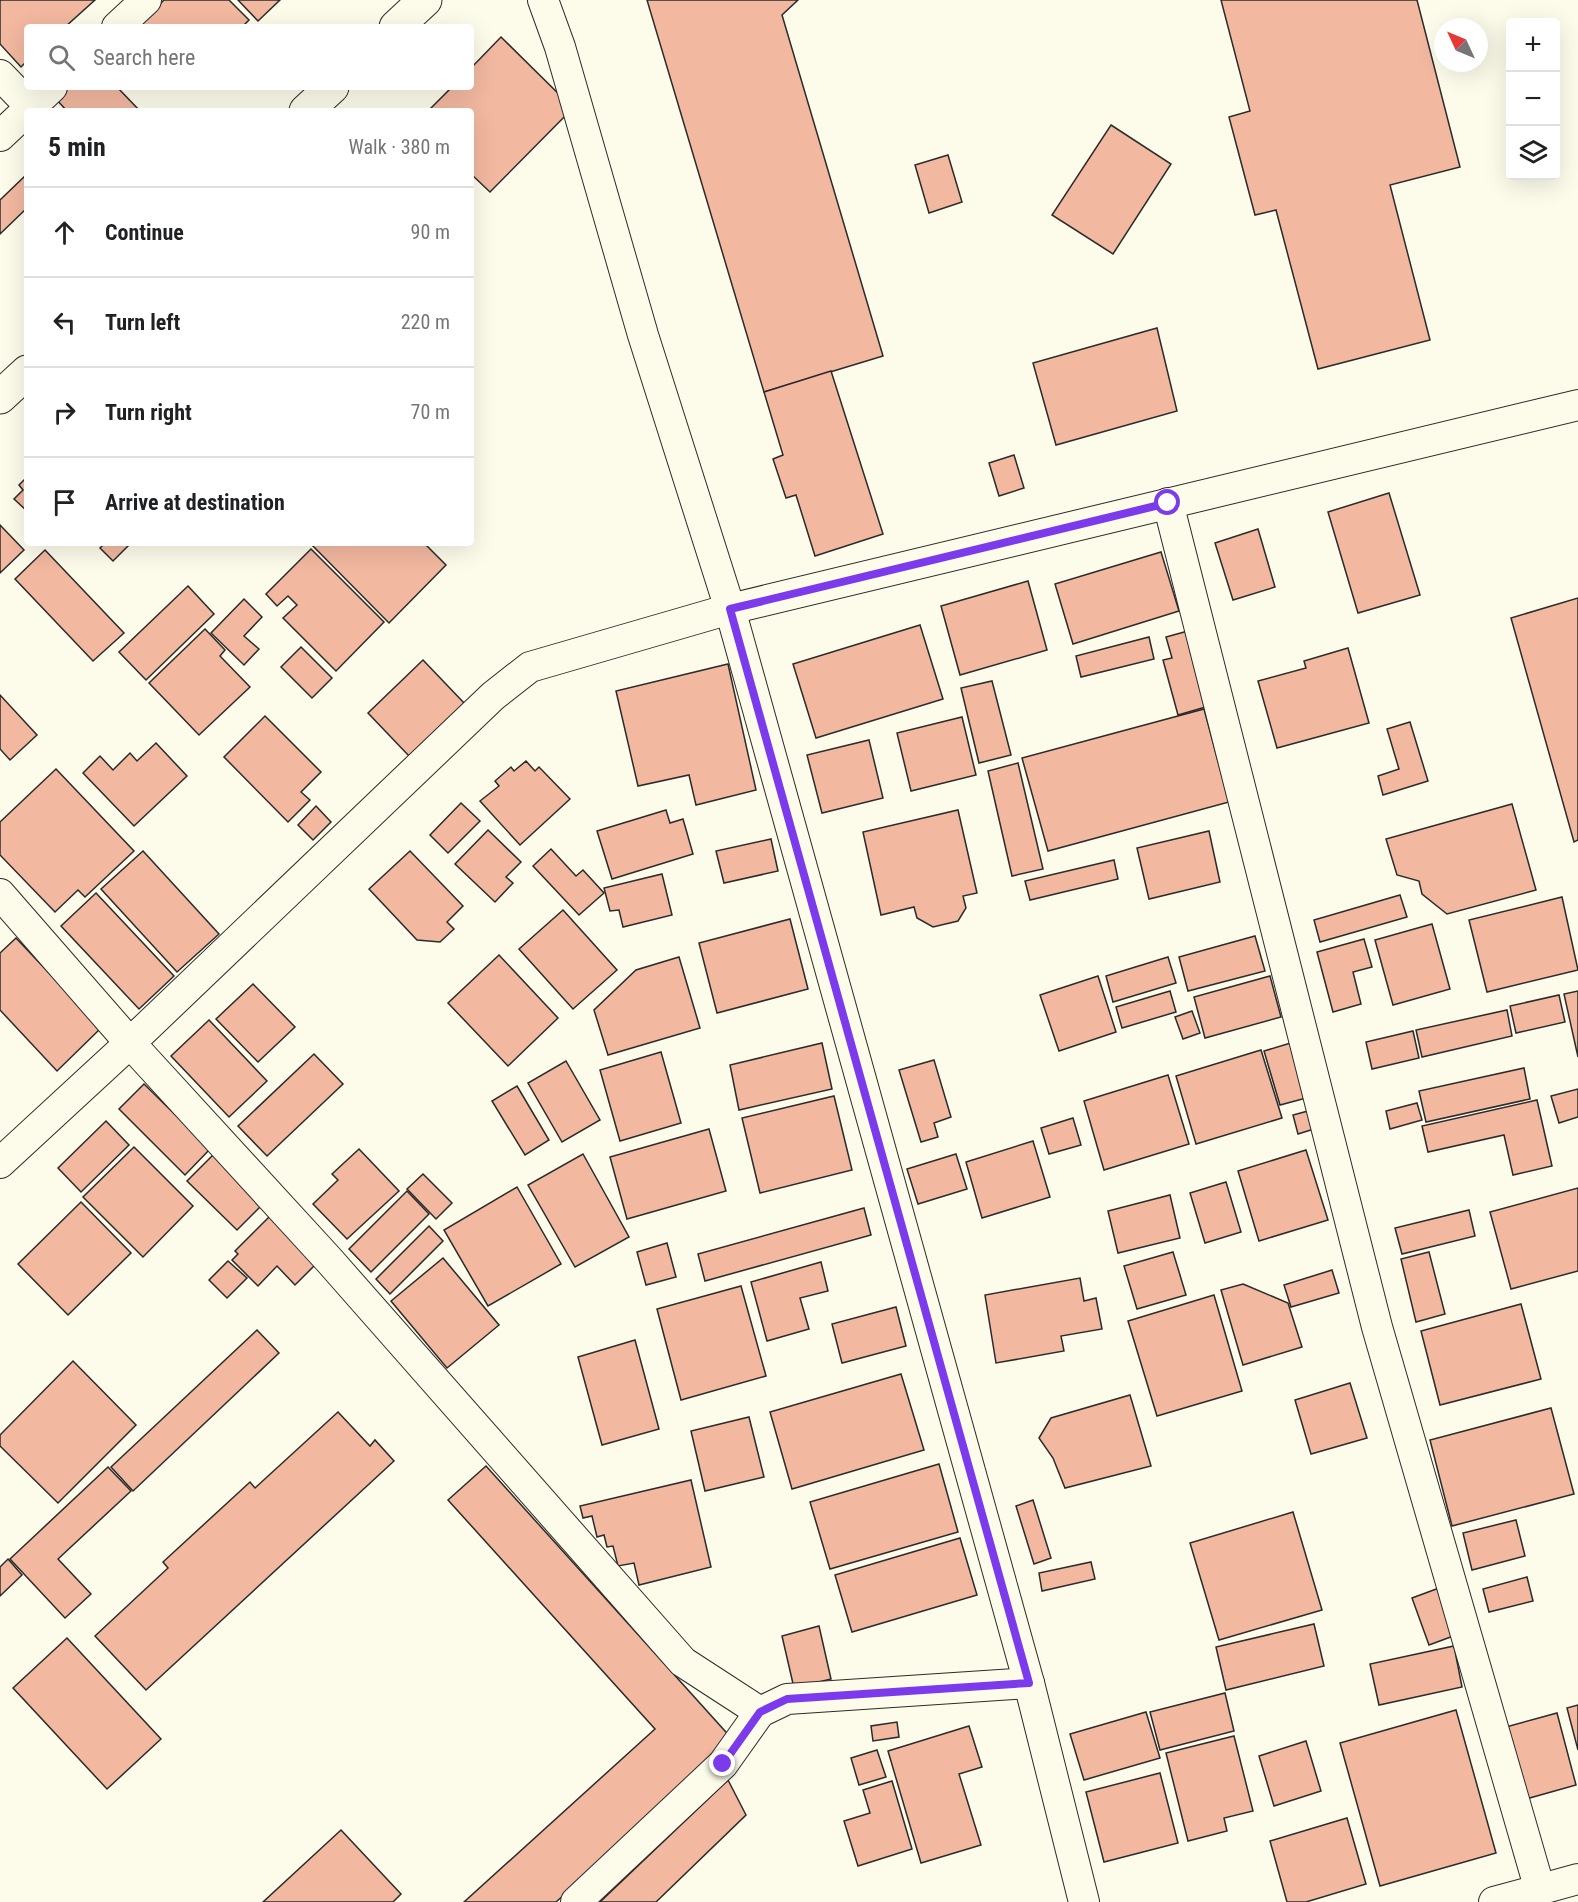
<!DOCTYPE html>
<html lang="en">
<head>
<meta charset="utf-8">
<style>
  :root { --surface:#fff; --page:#f6f6f6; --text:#202124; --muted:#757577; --line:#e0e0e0 }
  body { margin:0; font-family:"Roboto Condensed",sans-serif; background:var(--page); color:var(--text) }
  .controls { position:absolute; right:18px; top:18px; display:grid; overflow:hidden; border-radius:6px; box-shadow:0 6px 24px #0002 }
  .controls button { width:54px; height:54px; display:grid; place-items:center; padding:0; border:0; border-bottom:2px solid var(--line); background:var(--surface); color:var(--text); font:30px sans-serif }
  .compass { position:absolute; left:1434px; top:18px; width:54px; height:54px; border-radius:50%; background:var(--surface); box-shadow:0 6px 24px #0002; rotate:314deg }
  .stop { position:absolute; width:18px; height:18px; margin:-14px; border:4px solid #7c3aed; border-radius:50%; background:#fff }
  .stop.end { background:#7c3aed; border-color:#fff; box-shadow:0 2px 6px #0008 }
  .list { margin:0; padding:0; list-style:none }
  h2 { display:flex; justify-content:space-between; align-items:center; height:78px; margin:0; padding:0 24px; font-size:26px }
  h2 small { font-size:20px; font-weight:400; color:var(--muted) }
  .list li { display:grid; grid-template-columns:39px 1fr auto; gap:18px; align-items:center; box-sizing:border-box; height:90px; padding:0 24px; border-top:2px solid var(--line) }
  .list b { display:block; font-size:22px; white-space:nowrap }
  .list em { font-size:20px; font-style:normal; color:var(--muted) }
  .icon { flex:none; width:33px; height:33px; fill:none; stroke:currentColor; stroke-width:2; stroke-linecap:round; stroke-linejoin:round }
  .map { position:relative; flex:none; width:1578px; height:1902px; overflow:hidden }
  .search { position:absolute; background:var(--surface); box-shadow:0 6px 24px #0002; left:24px; top:24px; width:450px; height:66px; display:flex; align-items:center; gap:15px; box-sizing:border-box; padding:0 21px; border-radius:6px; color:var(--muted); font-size:22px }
  .panel { position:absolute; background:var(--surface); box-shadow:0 6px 24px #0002; left:24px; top:108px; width:450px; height:438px; border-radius:6px }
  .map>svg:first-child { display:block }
  .building { fill:#f2b8a0; stroke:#2b2b2b; stroke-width:1.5 }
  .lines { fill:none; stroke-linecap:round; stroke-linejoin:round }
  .minor-casing { stroke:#2b2b2b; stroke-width:32 }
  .trunk-casing { stroke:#2b2b2b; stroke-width:35 }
  .minor { stroke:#fdfbea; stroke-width:30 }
  .trunk { stroke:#fdfbea; stroke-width:33 }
  .route { stroke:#7c3aed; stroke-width:8 }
</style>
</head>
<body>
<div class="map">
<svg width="1578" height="1902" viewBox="0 0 1578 1902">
  <rect width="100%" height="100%" fill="#fdfbea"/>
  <g class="building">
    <polygon points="0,0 95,0 65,27 27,27 27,61 21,67 0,44"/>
    <polygon points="164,0 229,0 249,20 242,27 137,27"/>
    <polygon points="238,0 280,0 258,21"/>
    <polygon points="647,0 798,0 782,15 883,356 764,392"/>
    <polygon points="1221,0 1417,0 1460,167 1390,185 1430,340 1318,369 1276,210 1255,215 1229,117 1250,111"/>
    <polygon points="501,37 573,108 490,192 471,174 471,111 428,111 452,87 471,87 471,68"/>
    <polygon points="68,87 117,87 140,111 67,111 56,99"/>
    <polygon points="1111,125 1171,164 1113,254 1052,215"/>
    <polygon points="948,155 962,202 929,213 915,165"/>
    <polygon points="26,175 27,208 0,234 0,200"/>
    <polygon points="1157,328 1177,411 1056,445 1033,363"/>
    <polygon points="831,371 883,534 815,556 796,495 786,498 773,459 783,455 764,392"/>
    <polygon points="1014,455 1024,488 999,496 989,463"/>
    <polygon points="27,477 27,511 14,499 23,490 19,485"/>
    <polygon points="1389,493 1420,595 1358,613 1328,512"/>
    <polygon points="0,525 24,550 0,573"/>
    <polygon points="1258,529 1275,587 1233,600 1215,543"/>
    <polygon points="105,543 131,543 113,561 100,548"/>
    <polygon points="310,543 424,543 446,565 389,623"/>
    <polygon points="311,549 384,622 336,671 283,618 297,605 288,596 277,606 266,594"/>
    <polygon points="45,550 124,633 93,661 15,579"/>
    <polygon points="1161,552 1179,611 1073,644 1055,584"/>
    <polygon points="1028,581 1047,650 960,675 941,606"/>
    <polygon points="188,586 214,614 146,680 119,652"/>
    <polygon points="1578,598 1578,840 1574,842 1511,618"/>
    <polygon points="244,599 262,617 244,636 259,649 244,665 211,633"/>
    <polygon points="920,625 943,699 816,738 793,664"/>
    <polygon points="205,629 225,650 220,656 250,687 199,735 149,683"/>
    <polygon points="1188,631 1209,706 1178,715 1163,660 1172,658 1166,637"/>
    <polygon points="1149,637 1154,659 1081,677 1076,656"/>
    <polygon points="301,647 332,678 312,698 281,667"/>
    <polygon points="1348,648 1369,723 1277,748 1258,681 1306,668 1304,661"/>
    <polygon points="423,660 465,704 409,756 368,713"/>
    <polygon points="728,664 756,790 696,805 689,775 638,786 616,691"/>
    <polygon points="992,681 1011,755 979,763 961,688"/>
    <polygon points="0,695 37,735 10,760 0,749"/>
    <polygon points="1204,709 1229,802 1048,851 1022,758"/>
    <polygon points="265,716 321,772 301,792 310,800 288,822 224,757"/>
    <polygon points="962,717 976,775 911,791 897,733"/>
    <polygon points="1410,722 1428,781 1383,795 1378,776 1399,769 1387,729"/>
    <polygon points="869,740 883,798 822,813 807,755"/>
    <polygon points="156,743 187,776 134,826 83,773 100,756 113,770 130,753 137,761"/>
    <polygon points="526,761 535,771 539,767 570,799 520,845 480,801 499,786 495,781 511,767 514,771"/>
    <polygon points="1018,763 1043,869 1012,876 988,771"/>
    <polygon points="56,769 134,851 85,897 78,890 55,912 0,855 0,822"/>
    <polygon points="461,803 480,821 448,853 430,835"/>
    <polygon points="1512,804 1536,890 1447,914 1422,894 1419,881 1397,875 1386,839"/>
    <polygon points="316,806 331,822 313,840 298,825"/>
    <polygon points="666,810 670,823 683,819 693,854 612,879 597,831"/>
    <polygon points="958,810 977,893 963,896 966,908 958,921 933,927 917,918 914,907 881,915 863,832"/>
    <polygon points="488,830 521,862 506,877 513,883 495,902 455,864"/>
    <polygon points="1209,831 1220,882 1149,899 1137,848"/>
    <polygon points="771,839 778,871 724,883 716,851"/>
    <polygon points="551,849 576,876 583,870 604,893 579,915 533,866"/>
    <polygon points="143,851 219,934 177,972 101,889"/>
    <polygon points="410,851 463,906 447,922 454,929 440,942 417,940 369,889"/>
    <polygon points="1114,860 1118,879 1030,900 1025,881"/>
    <polygon points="662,874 672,915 623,927 619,910 610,911 604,888"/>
    <polygon points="96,893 174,976 139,1009 61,926"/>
    <polygon points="1400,895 1407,917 1320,942 1314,920"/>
    <polygon points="1562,897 1578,970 1487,992 1469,920"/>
    <polygon points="563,910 617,970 573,1009 519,949"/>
    <polygon points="790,919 808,989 717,1013 699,943"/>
    <polygon points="1432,924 1450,989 1393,1005 1375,940"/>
    <polygon points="1255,936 1265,971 1188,991 1179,957"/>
    <polygon points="16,938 101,1028 57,1071 0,1010 0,953"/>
    <polygon points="1364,939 1372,967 1353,972 1361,1004 1333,1012 1317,952"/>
    <polygon points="499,955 558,1018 508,1066 448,1003"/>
    <polygon points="679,957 700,1028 608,1055 594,1010 636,970"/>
    <polygon points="1168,957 1176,983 1113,1002 1106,976"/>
    <polygon points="1098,976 1116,1032 1059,1051 1040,995"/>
    <polygon points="1270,976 1281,1017 1205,1038 1194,997"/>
    <polygon points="253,984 295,1027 258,1062 216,1019"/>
    <polygon points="1170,991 1176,1012 1122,1028 1116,1007"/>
    <polygon points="1578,991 1578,1057 1564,994"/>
    <polygon points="1559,995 1565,1022 1516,1033 1510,1006"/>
    <polygon points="1507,1010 1512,1036 1422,1057 1416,1030"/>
    <polygon points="1192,1011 1200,1033 1183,1039 1175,1017"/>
    <polygon points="209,1020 267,1081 229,1117 171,1056"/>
    <polygon points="1413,1031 1419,1058 1372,1069 1366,1042"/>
    <polygon points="1294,1042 1310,1097 1280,1105 1264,1051"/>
    <polygon points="822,1043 832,1089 739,1110 730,1065"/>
    <polygon points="1261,1050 1282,1118 1196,1144 1176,1076"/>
    <polygon points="661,1052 681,1123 620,1141 600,1070"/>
    <polygon points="314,1054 343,1084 267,1156 238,1126"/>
    <polygon points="934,1060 951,1117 934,1123 938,1137 921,1142 899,1070"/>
    <polygon points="566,1061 600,1120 562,1142 528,1083"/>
    <polygon points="1524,1068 1530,1099 1426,1122 1419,1091"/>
    <polygon points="1168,1075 1189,1144 1104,1170 1084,1101"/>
    <polygon points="144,1084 210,1149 185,1175 119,1109"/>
    <polygon points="517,1086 549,1140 525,1155 492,1101"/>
    <polygon points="1578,1089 1578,1117 1559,1123 1551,1096"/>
    <polygon points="834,1096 852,1170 760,1193 742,1118"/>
    <polygon points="1537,1100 1552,1166 1513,1175 1504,1135 1428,1152 1422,1126"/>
    <polygon points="1417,1103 1422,1120 1390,1129 1386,1111"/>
    <polygon points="1308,1111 1314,1129 1298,1134 1293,1115"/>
    <polygon points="1073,1118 1081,1145 1049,1154 1041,1128"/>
    <polygon points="106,1121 129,1145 81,1192 58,1168"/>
    <polygon points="709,1129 726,1191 627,1219 610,1157"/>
    <polygon points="1033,1141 1050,1197 982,1218 966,1162"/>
    <polygon points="134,1147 193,1206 143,1257 83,1197"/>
    <polygon points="359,1149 399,1191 347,1239 313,1204 338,1180 332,1174"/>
    <polygon points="1306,1150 1328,1220 1259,1241 1238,1171"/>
    <polygon points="583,1154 629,1237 575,1267 528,1185"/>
    <polygon points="956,1154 967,1189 918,1204 907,1169"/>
    <polygon points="213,1155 263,1204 237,1230 187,1181"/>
    <polygon points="423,1174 452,1203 436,1219 407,1189"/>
    <polygon points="1226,1182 1241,1232 1205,1243 1190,1193"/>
    <polygon points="517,1187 561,1264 488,1306 444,1230"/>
    <polygon points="1578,1188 1578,1271 1511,1289 1490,1212"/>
    <polygon points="407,1191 429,1214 371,1272 349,1249"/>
    <polygon points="1170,1195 1180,1238 1118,1253 1108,1211"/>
    <polygon points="81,1202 131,1253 68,1315 18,1264"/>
    <polygon points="864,1208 871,1235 705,1281 698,1254"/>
    <polygon points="1469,1210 1475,1236 1402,1254 1395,1228"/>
    <polygon points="270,1216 318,1262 295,1285 277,1266 258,1286 232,1260 238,1254 235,1251"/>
    <polygon points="429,1226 443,1241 390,1294 376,1279"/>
    <polygon points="667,1243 676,1277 646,1285 637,1252"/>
    <polygon points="1173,1252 1186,1295 1137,1309 1124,1266"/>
    <polygon points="1429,1252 1445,1314 1416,1322 1401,1259"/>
    <polygon points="443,1258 499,1325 447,1368 391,1301"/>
    <polygon points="228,1261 247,1278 227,1298 209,1280"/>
    <polygon points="821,1262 828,1291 800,1298 809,1329 767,1341 751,1282"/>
    <polygon points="1332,1270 1339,1293 1291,1307 1284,1285"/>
    <polygon points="1080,1278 1084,1301 1096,1298 1102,1329 1061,1336 1064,1351 996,1363 985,1295"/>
    <polygon points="1243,1284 1288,1303 1302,1347 1243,1365 1221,1290"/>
    <polygon points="741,1286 766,1376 681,1400 657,1309"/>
    <polygon points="1214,1295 1242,1391 1157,1416 1128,1321"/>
    <polygon points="1521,1304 1541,1379 1440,1405 1421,1331"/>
    <polygon points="896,1307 906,1346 842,1363 832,1324"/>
    <polygon points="257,1330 279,1353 133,1491 111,1467"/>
    <polygon points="635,1340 659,1429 602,1445 578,1357"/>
    <polygon points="73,1361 136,1425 58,1503 0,1446 0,1435"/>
    <polygon points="901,1374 924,1450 792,1489 770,1412"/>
    <polygon points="1350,1383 1367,1438 1311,1454 1295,1400"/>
    <polygon points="1130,1395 1151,1466 1065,1488 1053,1458 1039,1438 1051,1418"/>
    <polygon points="1551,1408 1574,1494 1452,1526 1430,1440"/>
    <polygon points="338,1412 370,1446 375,1440 394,1461 146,1690 95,1636 168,1568 163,1562 250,1482 255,1488"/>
    <polygon points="749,1417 764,1477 705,1491 691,1431"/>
    <polygon points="939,1464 958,1532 830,1569 810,1502"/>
    <polygon points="486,1466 734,1741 556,1902 464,1902 655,1729 448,1500"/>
    <polygon points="108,1467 131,1491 58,1559 91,1594 65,1618 10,1559"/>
    <polygon points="691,1480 711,1567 639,1585 634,1563 618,1566 613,1546 607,1547 604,1535 597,1537 592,1516 583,1518 580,1506"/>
    <polygon points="1033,1500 1051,1558 1034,1564 1016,1506"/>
    <polygon points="1293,1512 1322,1610 1219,1640 1190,1543"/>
    <polygon points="1516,1520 1525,1556 1472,1570 1463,1533"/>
    <polygon points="960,1538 977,1595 852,1632 835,1575"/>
    <polygon points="8,1559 22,1575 0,1596 0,1567"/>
    <polygon points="1091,1562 1095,1579 1042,1591 1039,1573"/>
    <polygon points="1527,1577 1533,1601 1489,1612 1483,1589"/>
    <polygon points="1439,1588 1456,1635 1429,1645 1412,1598"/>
    <polygon points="1314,1624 1324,1666 1226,1690 1216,1647"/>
    <polygon points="819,1626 831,1679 794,1688 782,1636"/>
    <polygon points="67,1638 161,1739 107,1789 13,1688"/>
    <polygon points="1454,1646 1462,1687 1379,1705 1370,1664"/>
    <polygon points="1225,1693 1234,1731 1160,1750 1150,1712"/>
    <polygon points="1578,1705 1578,1750 1567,1708"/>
    <polygon points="1456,1710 1496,1853 1380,1886 1340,1743"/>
    <polygon points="1146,1712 1160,1758 1084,1780 1070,1734"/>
    <polygon points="1557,1713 1576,1785 1526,1799 1506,1727"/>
    <polygon points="897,1722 899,1737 873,1741 871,1726"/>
    <polygon points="969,1726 982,1767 959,1774 981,1845 921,1863 888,1751"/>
    <polygon points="1234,1736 1253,1811 1224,1818 1227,1831 1188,1841 1166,1753"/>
    <polygon points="1306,1741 1321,1791 1274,1806 1259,1756"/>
    <polygon points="877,1750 886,1777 859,1785 851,1758"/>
    <polygon points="1160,1773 1178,1843 1104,1862 1086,1792"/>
    <polygon points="728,1780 746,1815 656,1902 600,1902"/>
    <polygon points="892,1781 912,1849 858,1866 844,1821 870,1813 863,1790"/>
    <polygon points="1347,1818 1366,1884 1306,1902 1287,1902 1270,1841"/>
    <polygon points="341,1830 401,1894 393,1902 263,1902"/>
  </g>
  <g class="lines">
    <defs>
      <g id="minor">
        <polyline points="543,0 560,47 643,335 730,609 1029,1683 1084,1902"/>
        <polyline points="117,27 146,0"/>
        <polyline points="0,75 35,111"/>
        <polyline points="0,136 52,87"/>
        <polyline points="1168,503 1377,1327 1540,1890"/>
        <polyline points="0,894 130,1043 329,1260 683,1662 760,1712"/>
        <polyline points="0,1163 130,1043 493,696 530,667 730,609 1578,405"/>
        <polyline points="576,1902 723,1764 760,1712 787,1699 1029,1683"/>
        <polyline points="1494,1902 1578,1879"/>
      </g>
      <g id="trunk">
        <polyline points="396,27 425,0"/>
        <polyline points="306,111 332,87"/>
        <polyline points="0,397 27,372"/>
      </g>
    </defs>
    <use href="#minor" class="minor-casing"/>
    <use href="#trunk" class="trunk-casing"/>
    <use href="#minor" class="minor"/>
    <use href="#trunk" class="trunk"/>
  </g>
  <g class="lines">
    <polyline class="route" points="723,1764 760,1712 787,1699 1029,1683 730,609 1168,503"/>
  </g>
</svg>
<div class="controls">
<button>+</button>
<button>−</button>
<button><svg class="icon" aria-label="layers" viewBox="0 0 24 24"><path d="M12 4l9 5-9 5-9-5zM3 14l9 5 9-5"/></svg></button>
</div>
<svg class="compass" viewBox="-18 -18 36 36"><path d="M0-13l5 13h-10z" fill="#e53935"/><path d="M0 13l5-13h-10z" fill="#757577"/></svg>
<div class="stop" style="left:1168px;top:503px"></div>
<div class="stop end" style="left:723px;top:1764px"></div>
<div class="search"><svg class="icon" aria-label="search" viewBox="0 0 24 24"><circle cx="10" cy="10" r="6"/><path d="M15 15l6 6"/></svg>Search here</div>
<section class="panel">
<h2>5 min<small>Walk · 380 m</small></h2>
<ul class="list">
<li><svg class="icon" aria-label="ahead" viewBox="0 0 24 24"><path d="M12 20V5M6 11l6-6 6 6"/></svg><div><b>Continue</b></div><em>90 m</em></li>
<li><svg class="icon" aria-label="left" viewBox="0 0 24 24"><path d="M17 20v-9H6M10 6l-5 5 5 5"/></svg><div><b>Turn left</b></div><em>220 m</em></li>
<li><svg class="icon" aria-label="right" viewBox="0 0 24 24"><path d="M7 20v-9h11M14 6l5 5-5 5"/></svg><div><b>Turn right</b></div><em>70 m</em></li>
<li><svg class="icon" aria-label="arrive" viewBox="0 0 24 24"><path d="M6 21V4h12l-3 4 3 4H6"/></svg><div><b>Arrive at destination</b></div></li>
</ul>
</section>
</div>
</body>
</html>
